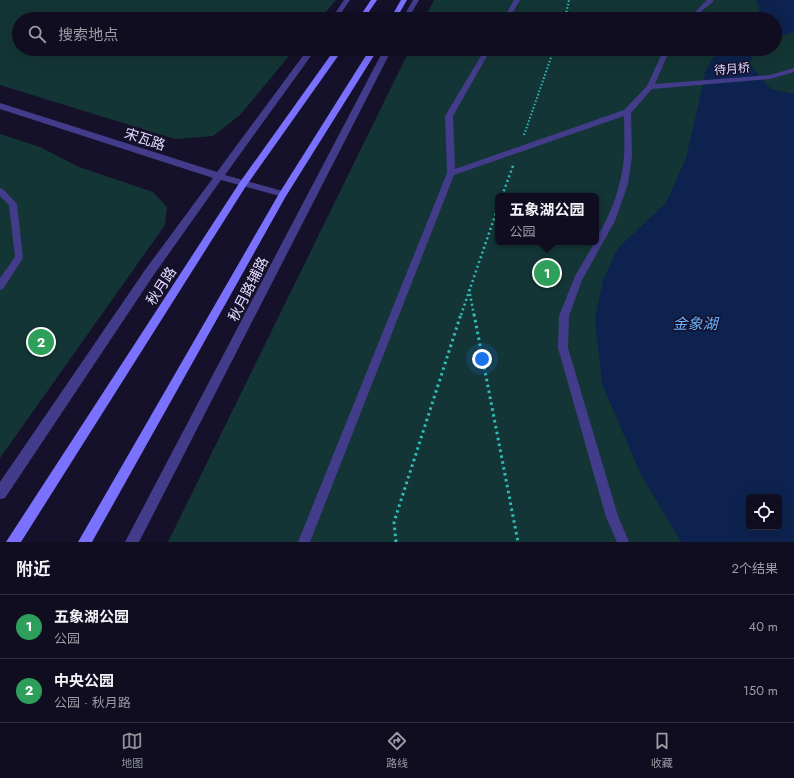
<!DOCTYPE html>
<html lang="zh">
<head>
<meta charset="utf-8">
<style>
  :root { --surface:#100d20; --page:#191629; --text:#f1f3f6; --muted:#9c9ca5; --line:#302d3e; --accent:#8c9099 }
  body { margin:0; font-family:Jost,"Noto Sans SC",sans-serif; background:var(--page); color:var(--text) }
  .controls { position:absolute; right:12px; bottom:12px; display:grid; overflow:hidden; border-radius:6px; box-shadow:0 4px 16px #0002 }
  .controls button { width:36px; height:36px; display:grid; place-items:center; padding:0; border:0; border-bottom:1px solid var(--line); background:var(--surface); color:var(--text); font:20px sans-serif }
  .you { position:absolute; left:482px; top:359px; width:14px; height:14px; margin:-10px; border:3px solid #fff; border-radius:50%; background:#1a73e8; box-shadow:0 0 0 6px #1a73e833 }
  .badge { display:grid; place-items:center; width:26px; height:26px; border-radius:50%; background:var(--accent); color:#fff; font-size:13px; font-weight:700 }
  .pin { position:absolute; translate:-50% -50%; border:2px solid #fff; box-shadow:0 1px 4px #0006 }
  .popup { position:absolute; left:495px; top:193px; width:104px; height:52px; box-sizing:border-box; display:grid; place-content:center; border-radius:6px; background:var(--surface); filter:drop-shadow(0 1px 3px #0005); font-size:13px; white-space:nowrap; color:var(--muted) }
  .popup b { font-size:15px; color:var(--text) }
  .popup::after { content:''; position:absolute; left:50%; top:100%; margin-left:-8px; border:8px solid transparent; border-top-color:var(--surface) }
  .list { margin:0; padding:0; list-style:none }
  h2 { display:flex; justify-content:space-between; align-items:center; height:52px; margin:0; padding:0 16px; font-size:17px }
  h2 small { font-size:13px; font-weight:400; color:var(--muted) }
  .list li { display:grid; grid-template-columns:26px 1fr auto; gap:12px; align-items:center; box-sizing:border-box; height:64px; padding:0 16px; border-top:1px solid var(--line) }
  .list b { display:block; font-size:15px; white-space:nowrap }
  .list p { margin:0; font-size:13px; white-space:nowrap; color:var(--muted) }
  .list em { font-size:13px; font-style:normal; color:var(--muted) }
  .icon { flex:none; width:22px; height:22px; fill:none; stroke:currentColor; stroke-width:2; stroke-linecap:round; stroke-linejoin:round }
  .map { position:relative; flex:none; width:794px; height:542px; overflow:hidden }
  .search { position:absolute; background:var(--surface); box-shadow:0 4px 16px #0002; left:12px; right:12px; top:12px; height:44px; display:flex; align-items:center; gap:10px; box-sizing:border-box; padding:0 14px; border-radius:22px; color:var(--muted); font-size:15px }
  .sheet { height:180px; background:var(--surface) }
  nav { display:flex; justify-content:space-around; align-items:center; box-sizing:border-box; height:56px; border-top:1px solid var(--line); background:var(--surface); font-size:11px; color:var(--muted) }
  nav a { display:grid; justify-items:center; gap:2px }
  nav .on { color:var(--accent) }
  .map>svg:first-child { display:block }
  .green { fill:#143535; fill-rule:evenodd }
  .water { fill:#0d224e; fill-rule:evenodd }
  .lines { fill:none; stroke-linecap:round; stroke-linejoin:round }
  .path-far2 { stroke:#30bdba; stroke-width:2; stroke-dasharray:1.5 2; stroke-linecap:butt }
  .path-far1 { stroke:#30bdba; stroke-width:2.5; stroke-dasharray:2 3; stroke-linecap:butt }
  .path { stroke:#30bdba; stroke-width:3; stroke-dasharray:2.5 3.5; stroke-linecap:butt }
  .service { fill:#423c8a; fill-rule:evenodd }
  .minor { fill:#423c8a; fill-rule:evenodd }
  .secondary { fill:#7a71ff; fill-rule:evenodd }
  .labels { text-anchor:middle; stroke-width:3; stroke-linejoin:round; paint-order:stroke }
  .far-street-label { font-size:12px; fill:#e0daff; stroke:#16112b }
  .street-label { font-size:14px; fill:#e0daff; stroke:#16112b }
  .water-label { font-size:15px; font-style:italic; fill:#68b4ff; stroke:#16112b }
</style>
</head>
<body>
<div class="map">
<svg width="794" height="542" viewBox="0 0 794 542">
  <rect width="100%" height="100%" fill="#16112b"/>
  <g class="green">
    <polygon points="0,0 336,0 320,19 19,19 19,49 295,49 240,115 213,136 175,139 0,85"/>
    <path d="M434 0H794V542H168L410 49H775V19H424ZM498 196H596V242H498ZM749 497H779V527H749Z"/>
    <polygon points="0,134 40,147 79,167 153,192 167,207 165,225 0,458"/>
  </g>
  <g class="water">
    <polygon points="755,0 794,0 794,33 791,33 775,38 775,19 755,19 760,14 758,2"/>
    <path d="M722 49H758L748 63 771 89 794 94V542H681L641 475 602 384 595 319 603 280 618 248 666 203 686 158 706 70 714 57ZM749 497H779V527H749Z"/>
  </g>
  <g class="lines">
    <g class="path-far2">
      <polyline points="565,19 569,0"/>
      <polyline points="565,19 576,19"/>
      <polyline points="524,135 554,49"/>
    </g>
    <g class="path-far1">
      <polyline points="502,196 514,163"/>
      <polyline points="469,289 474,315"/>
      <polyline points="461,315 498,207"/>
    </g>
    <g class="path">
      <polyline points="474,314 518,542"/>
      <polyline points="396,542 394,522 461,314"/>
    </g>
    <g class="service">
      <polygon points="514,0 520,0 509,19 503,19"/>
      <polygon points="707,0 713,0 713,2 691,19 684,19 696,11"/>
      <path d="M485 49H491L453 116 455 169 624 110 647 86 664 49H670L655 84 770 75 794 68V72L770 79 652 89 631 113 632 156 628 184 615 221 582 280 569 316 568 348 618 516 629 542H617L606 517 558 348 559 316 575 276 595 242H596V239C611 214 622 186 624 156 625 143 624 129 624 116L454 175 310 542H298L447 173 445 116Z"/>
      <polygon points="0,188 3,189 17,204 23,258 3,289 0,290 0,278 15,257 9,205 0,196"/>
    </g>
    <g class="minor">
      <polygon points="344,0 350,0 337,19 331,19"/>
      <polygon points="413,0 419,0 408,19 402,19"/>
      <polygon points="308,49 316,49 225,175 286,192 287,194 286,196 283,197 221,180 153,276 5,498 0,499 0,482 145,270 213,178 0,109 0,103 217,172"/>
      <polygon points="384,49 392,49 139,542 125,542"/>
    </g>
    <g class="secondary">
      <polygon points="371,0 377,0 364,19 358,19"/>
      <polygon points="401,0 407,0 396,19 390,19"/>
      <polygon points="335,49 343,49 246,186 21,542 6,542 240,182"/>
      <polygon points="370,49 378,49 286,196 92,542 78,542 280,192"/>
    </g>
  </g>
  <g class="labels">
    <g class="far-street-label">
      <text transform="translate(732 69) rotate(-5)" y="4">待月桥</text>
    </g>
    <g class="street-label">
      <text transform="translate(145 139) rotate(18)" y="5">宋瓦路</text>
      <text transform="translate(161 286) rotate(-57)" y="5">秋月路</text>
      <text transform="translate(248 289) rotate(-63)" y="5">秋月路辅路</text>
    </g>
    <g class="water-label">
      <text x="695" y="329">金象湖</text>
    </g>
  </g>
</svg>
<div class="controls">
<button><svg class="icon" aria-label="locate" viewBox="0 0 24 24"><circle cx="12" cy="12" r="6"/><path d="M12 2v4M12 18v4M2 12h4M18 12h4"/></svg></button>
</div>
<div class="you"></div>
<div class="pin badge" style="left:547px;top:273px;background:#2e9e5b">1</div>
<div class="popup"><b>五象湖公园</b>公园</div>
<div class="pin badge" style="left:41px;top:342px;background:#2e9e5b">2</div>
<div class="search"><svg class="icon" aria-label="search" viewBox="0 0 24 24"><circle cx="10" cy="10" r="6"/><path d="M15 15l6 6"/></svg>搜索地点</div>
</div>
<section class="sheet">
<h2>附近<small>2个结果</small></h2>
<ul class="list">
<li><span class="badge" style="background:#2e9e5b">1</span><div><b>五象湖公园</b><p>公园</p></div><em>40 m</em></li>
<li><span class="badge" style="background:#2e9e5b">2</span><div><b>中央公园</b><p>公园 · 秋月路</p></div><em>150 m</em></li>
</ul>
</section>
<nav>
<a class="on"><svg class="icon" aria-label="map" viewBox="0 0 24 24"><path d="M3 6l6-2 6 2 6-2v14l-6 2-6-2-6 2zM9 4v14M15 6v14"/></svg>地图</a>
<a><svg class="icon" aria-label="directions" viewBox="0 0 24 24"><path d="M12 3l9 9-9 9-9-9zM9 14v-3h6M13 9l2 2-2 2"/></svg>路线</a>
<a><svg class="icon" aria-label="saved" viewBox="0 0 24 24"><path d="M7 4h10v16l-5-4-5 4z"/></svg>收藏</a>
</nav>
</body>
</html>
